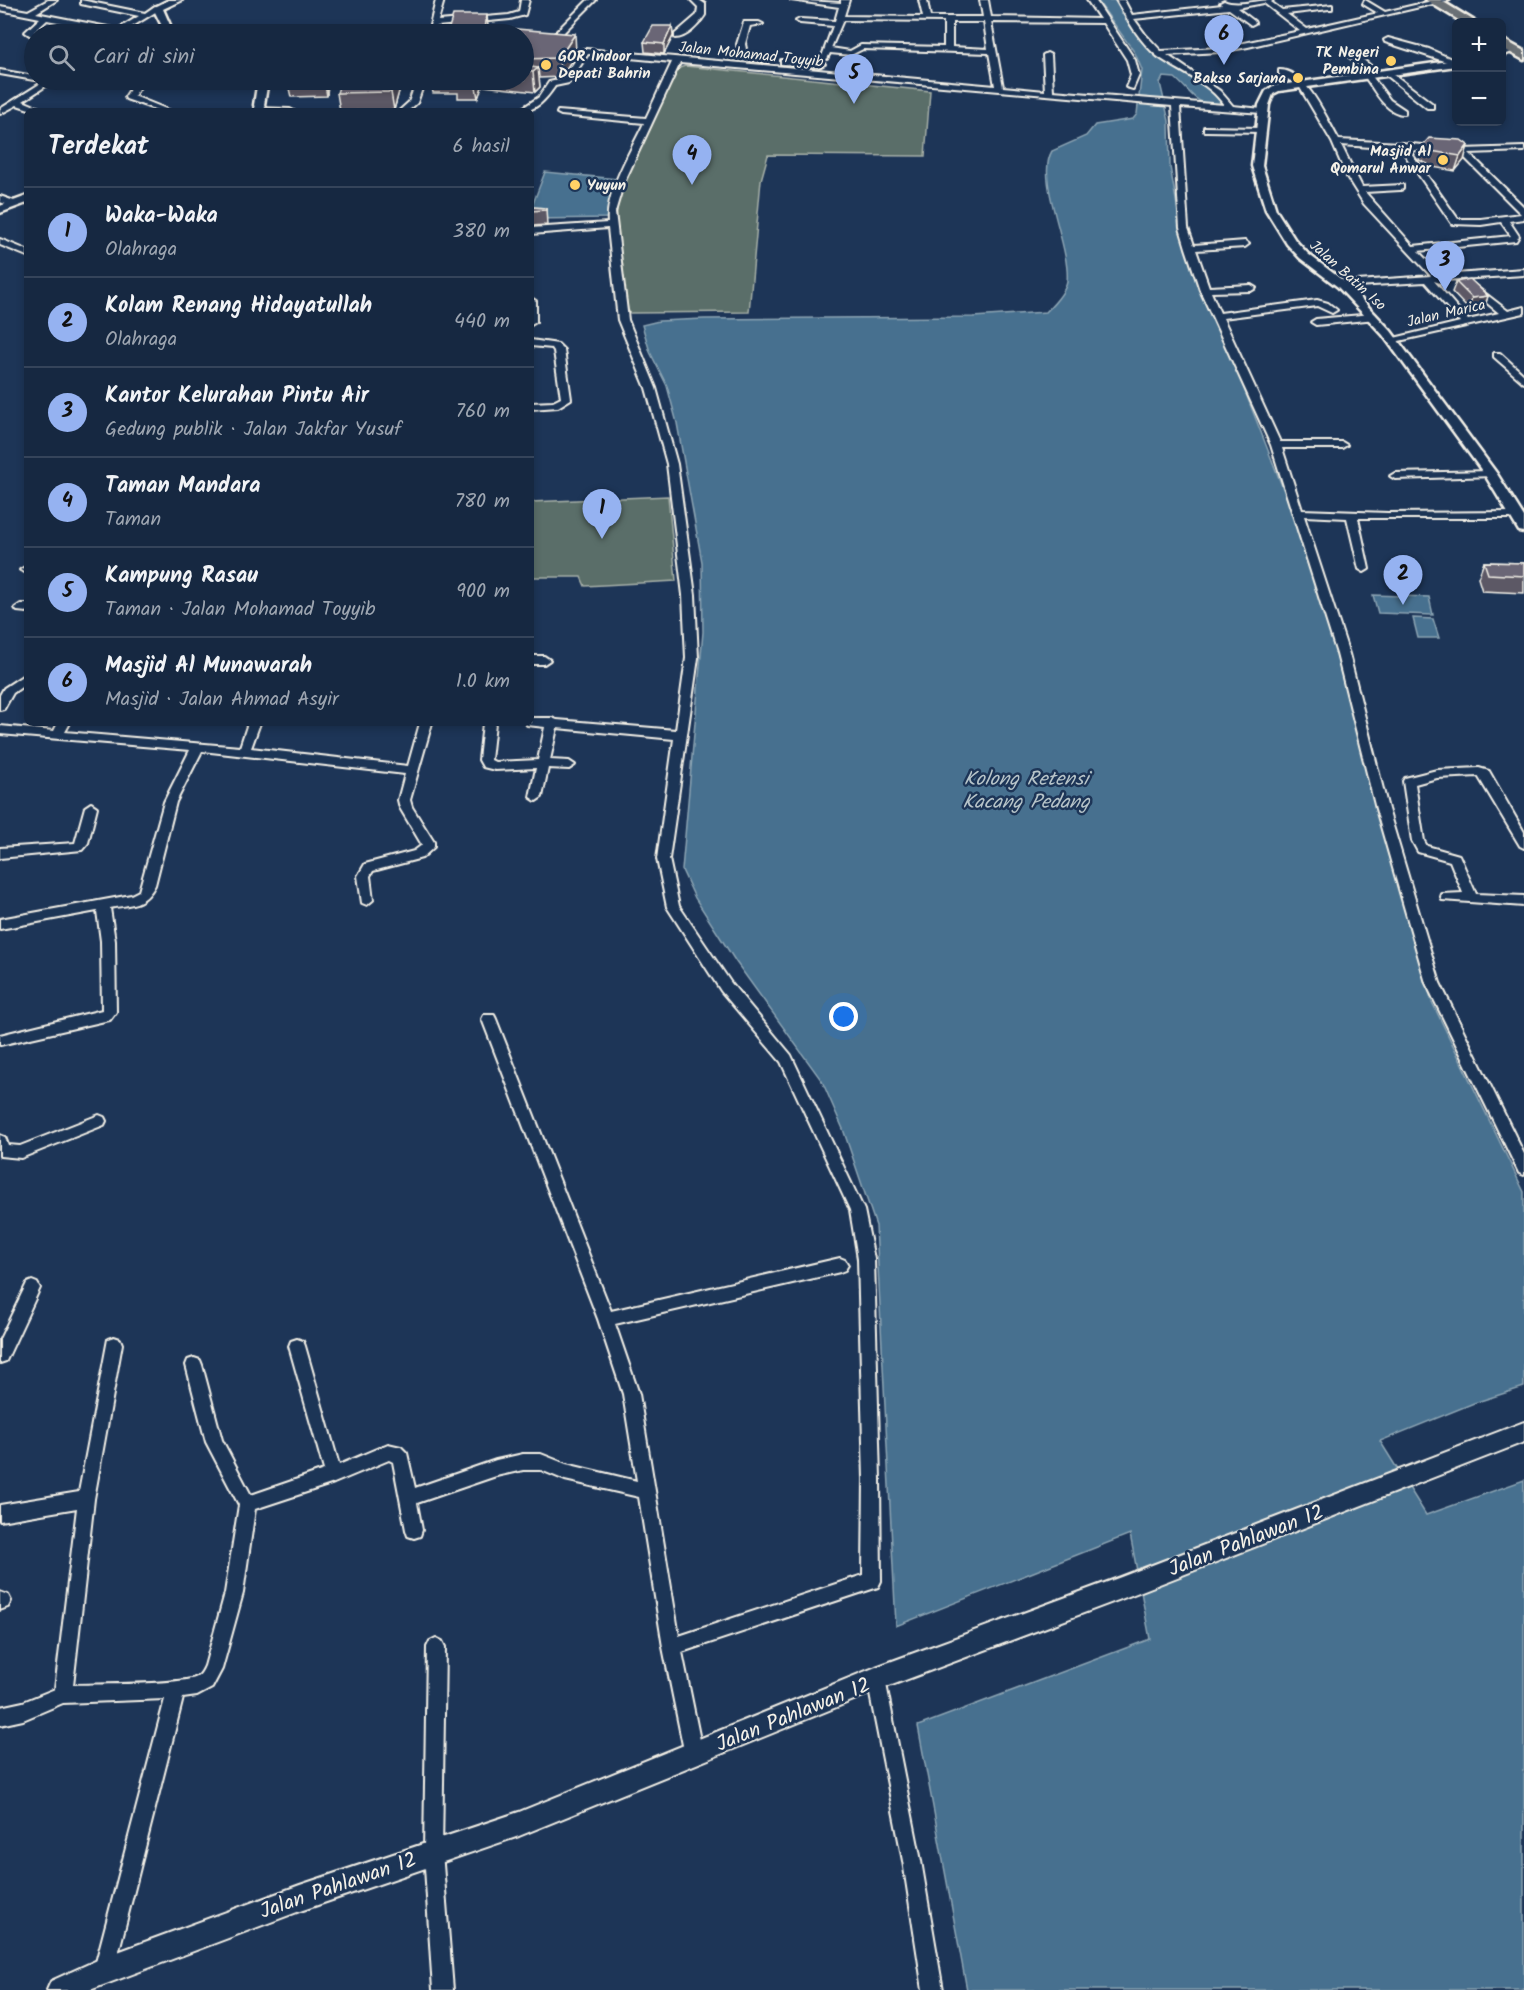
<!DOCTYPE html>
<html lang="id">
<head>
<meta charset="utf-8">
<style>
  :root { --surface:#162841; --page:#23344c; --text:#f1f3f6; --muted:#9ea6b1; --line:#35445a; --accent:#95b2f1 }
  body { margin:0; font-family:Kalam,sans-serif; background:var(--page); color:var(--text) }
  .controls { position:absolute; right:18px; top:18px; display:grid; overflow:hidden; border-radius:9px; box-shadow:0 3px 9px #0003 }
  .controls button { width:54px; height:54px; display:grid; place-items:center; padding:0; border:0; border-bottom:2px solid var(--line); background:var(--surface); color:var(--text); font:30px sans-serif }
  .you { position:absolute; left:844px; top:1017px; width:21px; height:21px; margin:-15px; border:4px solid #fff; border-radius:50%; background:#1a73e8; box-shadow:0 0 0 9px #1a73e833 }
  .badge { display:grid; place-items:center; width:39px; height:39px; border-radius:50%; background:var(--accent); color:#111; font-size:20px; font-weight:700 }
  .pin { position:absolute; translate:-50% -50px; filter:drop-shadow(0 2px 3px #0008) }
  .pin::after { content:''; position:absolute; top:32px; width:21px; height:18px; background:inherit; clip-path:polygon(0 0,100% 0,50% 100%) }
  .list { margin:0; padding:0; list-style:none }
  h2 { display:flex; justify-content:space-between; align-items:center; height:78px; margin:0; padding:0 24px; font-size:26px }
  h2 small { font-size:20px; font-weight:400; color:var(--muted) }
  .list li { display:grid; grid-template-columns:39px 1fr auto; gap:18px; align-items:center; box-sizing:border-box; height:90px; padding:0 24px; border-top:2px solid var(--line) }
  .list b { display:block; font-size:22px; white-space:nowrap }
  .list p { margin:0; font-size:20px; white-space:nowrap; color:var(--muted) }
  .list em { font-size:20px; font-style:normal; color:var(--muted) }
  .icon { flex:none; width:33px; height:33px; fill:none; stroke:currentColor; stroke-width:2; stroke-linecap:round; stroke-linejoin:round }
  .map { position:relative; flex:none; width:1524px; height:1990px; overflow:hidden }
  .search { position:absolute; background:var(--surface); box-shadow:0 3px 9px #0003; left:24px; top:24px; width:510px; height:66px; display:flex; align-items:center; gap:15px; box-sizing:border-box; padding:0 21px; border-radius:33px; color:var(--muted); font-size:22px }
  .panel { position:absolute; background:var(--surface); box-shadow:0 3px 9px #0003; left:24px; top:108px; width:510px; height:618px; border-radius:9px }
  .map>svg:first-child { display:block }
  .green { fill:#5a6e69; stroke:#a7b0a8; stroke-width:1.5 }
  .water { fill:#47708f; stroke:#8ca4b3; stroke-width:1.5 }
  .lines { fill:none; stroke-linecap:round; stroke-linejoin:round }
  .minor-casing { stroke:#f4f1e8; stroke-width:4 }
  .tertiary-casing { stroke:#f4f1e8; stroke-width:5 }
  .secondary-casing { stroke:#f4f1e8; stroke-width:4 }
  .trunk-casing { stroke:#f4f1e8; stroke-width:5 }
  .minor { fill:#1d3557; fill-rule:evenodd }
  .tertiary { fill:#1d3557; fill-rule:evenodd }
  .secondary { fill:#1d3557; fill-rule:evenodd }
  .trunk { fill:#6b6f75; fill-rule:evenodd }
  .wall { fill:#5b5865; stroke:#f4f1e8; stroke-width:1.5 }
  .shaded-wall { fill:#4a4753; stroke:#f4f1e8; stroke-width:1.5 }
  .building { fill:#6a6676; stroke:#f4f1e8; stroke-width:1.5 }
  .poi-dot { fill:#ffd166; stroke:#1d3557; stroke-width:2 }
  .labels { text-anchor:middle; stroke-width:5; stroke-linejoin:round; paint-order:stroke }
  .far-poi-label { font-size:15px; font-weight:bold; fill:#f4f1e8; stroke:#1d3557; text-anchor:end }
  .far-street-label { font-size:15px; fill:#f4f1e8; stroke:#1d3557 }
  .water-label { font-size:20px; font-style:italic; fill:#b7c4c9; stroke:#1d3557 }
  .near-street-label { font-size:21px; fill:#f4f1e8; stroke:#1d3557 }
</style>
</head>
<body>
<div class="map">
<svg width="1524" height="1990" viewBox="0 0 1524 1990">
  <rect width="100%" height="100%" fill="#1d3557"/>
  <filter id="ink" filterUnits="userSpaceOnUse"><feTurbulence type="fractalNoise" baseFrequency=".0167" numOctaves="2"/><feDisplacementMap in="SourceGraphic" scale="12" xChannelSelector="R" yChannelSelector="G"/><feConvolveMatrix kernelMatrix="1 2 1 2 8 2 1 2 1" color-interpolation-filters="sRGB"/></filter>
  <g filter="url(#ink)">
    <g class="green">
      <path d="M685 66 930 91 925 156 768 155 761 180 749 312 630 313 628 310C622 270 611 230 620 190L674 70Z"/>
      <polygon points="668,496 676,581 585,586 581,577 531,577 531,502"/>
    </g>
    <g class="water">
      <path d="M1097 0H1118L1161 58 1221 98 1224 105C1192 105 1195 95 1175 78L1163 77 1160 83 1169 121 1170 167 1181 228 1302 537 1326 616 1376 806 1432 1002 1524 1192V1387L1474 1403 1380 1441 1426 1515 1524 1480V1990H967L918 1726 1150 1639 1130 1534 896 1626 876 1226 843 1129 822 1081 736 962 695 898 682 870 703 632 702 562 677 423 667 386 650 352 642 325 659 321 704 319 973 317 1046 312C1053 305 1065 293 1067 282 1071 246 1035 179 1052 151L1086 136 1095 125 1133 119 1137 114 1142 70 1135 53Z"/>
      <polygon points="545,172 617,179 610,218 531,219 531,209"/>
      <polygon points="1373,595 1429,597 1433,615 1378,613"/>
      <polygon points="1413,618 1433,619 1439,638 1418,638"/>
    </g>
    <g class="lines">
      <defs>
        <g id="minor">
          <polygon points="48,0 57,0 36,13 118,29 139,16 81,4 81,0 145,13 155,6 162,8 120,34 47,20 34,32 37,34 34,34 34,38 25,32 40,18 0,10 0,6 28,11"/>
          <polygon points="436,0 444,0 438,21 509,15 519,12 521,0 529,0 525,15 510,19 437,26 434,34 428,34"/>
          <polygon points="588,0 596,0 560,36 558,40 563,45 562,47 556,47 550,41 553,35"/>
          <path d="M691 0H699L705 4V15C699 25 687 38 675 38V34L697 15 698 7Z"/>
          <path d="M791 0 841 3V0H849L844 16 923 17 919 0H927L930 17H983L980 0H988L991 17 1100 19 1087 0H1095L1135 60 1139 75 1133 89 1126 87 1131 75 1127 60 1103 23 991 22 1003 87 1045 91 1043 55 1047 53 1051 55 1053 91 1224 105C1210 83 1178 71 1157 56 1139 41 1128 20 1116 0H1124L1132 15 1222 5 1220 3 1224 1C1237 7 1257 0 1273 0L1271 2 1282 10 1332 5V9H1329L1287 14 1307 29 1378 13 1363 4 1365 0 1385 12 1436 0H1450L1248 47 1220 52 1167 55 1220 91 1233 106 1262 109 1266 111 1262 113 1180 107 1188 228 1194 245 1245 241 1249 244 1245 247 1196 250 1209 287 1251 285 1256 288 1251 291 1211 292 1220 313 1317 300 1328 303 1337 310 1332 313 1317 306 1223 318 1280 442H1342L1347 445 1342 448H1282L1302 510 1388 513 1517 512 1522 515 1517 518H1358L1369 569 1364 572 1359 569 1347 518 1304 516 1349 654 1388 809 1440 983 1524 1154V1175L1519 1173 1426 983 1376 809 1337 654 1271 445 1200 290 1186 248 1180 228 1172 106 680 63 623 185 615 212 628 320 656 388 677 464 695 595 698 658 669 859 679 906 731 983 791 1055 864 1210 874 1259 880 1479 881 1581 878 1587 872 1589 682 1652 703 1755 700 1761 694 1764 688 1761 685 1755 663 1647 639 1497 565 1480 541 1470H523L496 1476 417 1503 422 1530 420 1536 414 1538 408 1536 406 1530 393 1462 389 1460 334 1483 255 1509 243 1593 222 1669 212 1688 197 1696 183 1698 114 1970 111 1977 104 1980 97 1977 94 1970 165 1699 63 1703 23 1720 0 1725V1707L23 1702 55 1689 77 1508 0 1521V1505L79 1492 108 1339 114 1337 120 1339 122 1344 94 1499 73 1685C95 1684 182 1685 197 1677 201 1675 203 1670 205 1666L225 1593 239 1505 206 1442 186 1365 188 1360 194 1358 200 1360 202 1365 222 1440 251 1495 324 1470 289 1346 291 1341 297 1339 303 1341 305 1346 339 1465 388 1444 401 1447 407 1453 415 1488 496 1460 523 1454H541L566 1464 637 1481 623 1394 598 1319 482 1019 484 1015H494L496 1019 611 1311 840 1258 845 1260 848 1265 845 1270 840 1272 615 1324 639 1394 679 1636 863 1575 864 1479 858 1259 850 1210 781 1062 721 991 667 907 657 859 674 739 557 728 550 760 569 761 575 765 569 769 548 768 542 797 536 801 530 797 536 768 495 770 483 767 479 760 483 723H495L491 760 495 762 538 760 545 727 527 725 526 723H531V718H552L557 720 676 730 686 658 683 595 667 464 646 388 618 320 608 228 531 234V228L608 223C605 192 631 151 644 123L561 115 557 113 558 111 646 118 672 62 588 54 569 83 555 86C546 99 537 111 520 111L521 109 539 97 549 82 563 79 583 49H586L995 86 989 53 863 49 851 55 830 53 827 59H821L833 26 800 23 796 21 800 19 835 21 839 7ZM1264 3 1300 31 1220 48 1161 51 1145 34 1134 19 1229 9 1251 25 1255 23 1254 21 1237 8ZM843 20 944 21V47L861 45 850 51 831 48ZM952 22H984L988 49 952 47Z"/>
          <polygon points="744,22 759,22 763,24 750,26 745,44 747,54 768,58 768,62 746,59 739,55 737,44"/>
          <polygon points="1388,38 1429,49 1456,61 1456,65 1385,42 1384,40"/>
          <path d="M1349 53H1355L1377 71V75H1371L1390 100 1405 110V114C1386 115 1373 88 1363 74L1368 72 1349 57Z"/>
          <polygon points="784,60 821,62 825,64 821,66 781,64 781,60"/>
          <polygon points="0,70 34,76 34,80 37,80 34,80 0,74"/>
          <path d="M1279 70C1306 69 1327 120 1339 140L1402 143 1462 149 1524 147V151L1469 153 1524 207V219L1509 221 1519 236 1516 241 1418 251 1441 275 1524 269V275L1444 280 1440 283 1434 281 1468 320 1499 313 1470 289V285L1473 284 1508 311 1524 307V313L1390 343V339L1460 322 1425 282 1339 287V283L1342 282 1431 276 1364 204 1347 177 1332 142 1299 86 1279 74ZM1341 145 1401 149 1452 224 1481 225 1501 222 1511 236 1413 246 1365 192 1400 190 1403 189V185L1362 187ZM1409 150 1460 153 1521 214 1481 219H1458Z"/>
          <polygon points="1388,70 1433,104 1433,108 1427,108 1385,74 1384,72"/>
          <polygon points="46,80 55,80 23,101 47,111 35,111 17,105 0,114 0,109"/>
          <polygon points="136,80 150,80 142,84 134,96 171,111 160,111 126,99 125,97"/>
          <polygon points="417,80 425,80 417,103 408,111 399,111 409,102"/>
          <polygon points="258,108 290,109 294,111 258,111"/>
          <polygon points="1204,127 1261,128 1265,130 1261,132 1207,131 1204,131"/>
          <polygon points="0,196 17,202 18,204 14,207 0,202"/>
          <polygon points="0,239 27,250 27,256 0,245"/>
          <polygon points="531,298 536,301 536,322 531,325"/>
          <polygon points="1373,314 1376,315 1376,319 1316,325 1311,322 1316,319"/>
          <polygon points="531,340 558,344 564,350 571,399 558,407 531,409 531,403 553,402 561,398 554,351 552,348 531,346"/>
          <polygon points="1494,353 1500,353 1524,375 1524,383 1494,357"/>
          <polygon points="1491,471 1495,472 1495,476 1395,479 1390,476 1395,473"/>
          <polygon points="25,567 27,567 27,573 20,570"/>
          <polygon points="21,604 27,604 27,612 17,611 15,608"/>
          <polygon points="531,656 544,656 550,660 544,664 531,664"/>
          <polygon points="27,673 27,683 13,693 4,709 0,710 0,695 4,688"/>
          <path d="M58 723H70L65 732 240 747 248 723H260L251 748 408 766 420 723H432L410 800 412 807 434 842V847L422 858 373 871 370 876 373 900 367 905 362 903 358 876 365 864 414 851 422 845 400 808 398 800 405 774 202 751 176 802 155 885C144 906 132 904 110 908L115 941 116 1012 110 1020 105 1021 0 1045V1035L102 1010 101 941 97 911 0 929V919L131 895 139 891 164 802 190 750 0 734V726L54 731Z"/>
          <polygon points="1479,768 1489,771 1524,832 1524,848 1520,846 1478,776 1437,778 1415,784 1424,841 1427,846 1459,855 1476,894 1524,896 1524,906 1442,900 1441,897 1442,894 1463,893 1450,861 1418,852 1412,841 1403,781 1405,778 1437,770"/>
          <polygon points="91,803 97,807 88,843 82,850 0,858 0,848 75,843 85,807"/>
          <polygon points="99,1115 104,1117 106,1121 104,1125 21,1158 0,1156 0,1135 5,1137 8,1145 20,1146"/>
          <polygon points="32,1281 37,1283 40,1288 6,1361 0,1363 0,1339 27,1283"/>
          <polygon points="0,1592 8,1595 11,1601 8,1607 0,1610"/>
          <polygon points="436,1638 442,1641 445,1647 442,1852 453,1990 433,1990 424,1852 427,1647 430,1641"/>
          <polygon points="876,1670 882,1673 885,1679 921,1861 943,1990 923,1990 903,1861 867,1679 870,1673"/>
        </g>
        <g id="tertiary">
          <polygon points="169,0 182,0 163,9 174,34 166,34 153,8"/>
          <polygon points="1511,46 1514,47 1514,51 1502,56 1502,50"/>
          <polygon points="1456,60 1456,66 1279,91 1273,94 1269,105 1262,166 1276,210 1295,240 1308,254 1346,283 1391,331 1497,474 1524,517 1524,532 1519,531 1485,475 1383,335 1338,287 1300,258 1287,244 1266,210 1252,166 1259,105 1266,91 1273,86"/>
          <polygon points="258,80 268,80 264,105 266,111 256,111 254,105"/>
          <polygon points="27,196 27,203 0,213 0,206"/>
        </g>
        <polygon id="secondary" points="1524,1422 1524,1442 1121,1599 876,1691 519,1836 300,1911 90,1990 47,1990 51,1981 104,1957 300,1885 519,1812 876,1667 1121,1577"/>
        <g id="trunk">
          <polygon points="1426,0 1440,0 1476,22 1462,22"/>
          <polygon points="1502,39 1524,51 1524,60 1502,48"/>
        </g>
      </defs>
      <use href="#minor" class="minor-casing"/>
      <use href="#tertiary" class="tertiary-casing"/>
      <use href="#secondary" class="secondary-casing"/>
      <use href="#trunk" class="trunk-casing"/>
      <use href="#minor" class="minor"/>
      <use href="#tertiary" class="tertiary"/>
      <use href="#secondary" class="secondary"/>
      <use href="#trunk" class="trunk"/>
    </g>
    <g class="wall">
      <polygon points="672,26 673,36 664,54 645,52 644,42"/>
      <polygon points="524,34 576,53 561,77 539,78 540,87 535,92 484,86 483,84 478,98 458,98 458,93 433,93 431,82 432,80 524,80"/>
      <polygon points="287,80 328,80 327,96 291,97"/>
      <polygon points="407,83 401,84 394,110 340,111 337,93"/>
      <polygon points="1423,145 1468,145 1464,160 1455,171 1427,166 1428,164 1419,160"/>
      <polygon points="531,207 546,208 547,225 531,226"/>
      <polygon points="1456,282 1488,296 1485,306 1468,309 1452,292"/>
      <polygon points="1484,562 1524,563 1524,593 1482,591 1478,578"/>
    </g>
    <g class="shaded-wall">
      <polygon points="487,15 488,26 487,34 484,34"/>
      <polygon points="672,26 673,36 664,54 664,44"/>
      <polygon points="575,34 576,53 561,77 559,58"/>
      <polygon points="538,68 540,87 535,92 533,72"/>
      <polygon points="324,80 328,80 327,96"/>
      <polygon points="395,80 407,80 407,83 401,84 394,110 391,92"/>
      <polygon points="479,80 483,80 483,84 478,98 476,87"/>
      <polygon points="1468,145 1464,160 1455,171 1460,156"/>
      <polygon points="1488,296 1485,306 1468,309 1472,298"/>
    </g>
    <g class="building">
      <polygon points="453,15 487,15 484,34 447,34"/>
      <polygon points="653,26 672,26 664,44 644,42"/>
      <polygon points="505,28 575,34 559,58 524,59 524,34 501,34"/>
      <polygon points="524,66 538,68 533,72 524,71"/>
      <polygon points="341,80 395,80 391,92 337,93"/>
      <polygon points="432,80 479,80 476,87 457,87 458,81 431,82"/>
      <polygon points="1429,138 1461,140 1468,145 1460,156 1431,151 1433,149 1423,145"/>
      <polygon points="531,207 546,208 546,210 531,211"/>
      <polygon points="1470,279 1488,296 1472,298 1456,282"/>
      <polygon points="1484,562 1524,563 1524,576 1488,574"/>
    </g>
  </g>
  <g class="poi-dot">
    <circle cx="1391" cy="61" r="6"/>
    <circle cx="546" cy="65" r="6"/>
    <circle cx="1298" cy="78" r="6"/>
    <circle cx="1443" cy="160" r="6"/>
    <circle cx="575" cy="185" r="6"/>
  </g>
  <g class="labels">
    <g class="far-poi-label">
      <text x="1379" y="57">TK Negeri<tspan x="1379" dy="17">Pembina</tspan></text>
      <text x="558" y="61" text-anchor="start">GOR Indoor<tspan x="558" dy="17">Depati Bahrin</tspan></text>
      <text x="1286" y="83">Bakso Sarjana</text>
      <text x="1431" y="156">Masjid Al<tspan x="1431" dy="17">Qomarul Anwar</tspan></text>
      <text x="587" y="190" text-anchor="start">Yuyun</text>
    </g>
    <g class="far-street-label">
      <text transform="translate(751 54) rotate(6)" y="5">Jalan Mohamad Toyyib</text>
      <text transform="translate(1348 275) rotate(42)" y="5">Jalan Batin Iso</text>
      <text transform="translate(1446 313) rotate(-13)" y="5">Jalan Marica</text>
    </g>
    <g class="water-label">
      <text x="1026" y="785">Kolong Retensi<tspan x="1026" dy="23">Kacang Pedang</tspan></text>
    </g>
    <g class="near-street-label">
      <text transform="translate(1246 1540) rotate(-21)" y="7">Jalan Pahlawan 12</text>
      <text transform="translate(793 1714) rotate(-22)" y="7">Jalan Pahlawan 12</text>
      <text transform="translate(338 1885) rotate(-19)" y="7">Jalan Pahlawan 12</text>
    </g>
  </g>
</svg>
<div class="controls">
<button>+</button>
<button>−</button>
</div>
<div class="you"></div>
<div class="pin badge" style="left:602px;top:539px">1</div>
<div class="pin badge" style="left:1403px;top:605px">2</div>
<div class="pin badge" style="left:1445px;top:291px">3</div>
<div class="pin badge" style="left:692px;top:185px">4</div>
<div class="pin badge" style="left:854px;top:104px">5</div>
<div class="pin badge" style="left:1224px;top:65px">6</div>
<div class="search"><svg class="icon" aria-label="search" viewBox="0 0 24 24"><circle cx="10" cy="10" r="6"/><path d="M15 15l6 6"/></svg>Cari di sini</div>
<section class="panel">
<h2>Terdekat<small>6 hasil</small></h2>
<ul class="list">
<li><span class="badge">1</span><div><b>Waka-Waka</b><p>Olahraga</p></div><em>380 m</em></li>
<li><span class="badge">2</span><div><b>Kolam Renang Hidayatullah</b><p>Olahraga</p></div><em>440 m</em></li>
<li><span class="badge">3</span><div><b>Kantor Kelurahan Pintu Air</b><p>Gedung publik · Jalan Jakfar Yusuf</p></div><em>760 m</em></li>
<li><span class="badge">4</span><div><b>Taman Mandara</b><p>Taman</p></div><em>780 m</em></li>
<li><span class="badge">5</span><div><b>Kampung Rasau</b><p>Taman · Jalan Mohamad Toyyib</p></div><em>900 m</em></li>
<li><span class="badge">6</span><div><b>Masjid Al Munawarah</b><p>Masjid · Jalan Ahmad Asyir</p></div><em>1.0 km</em></li>
</ul>
</section>
</div>
</body>
</html>
